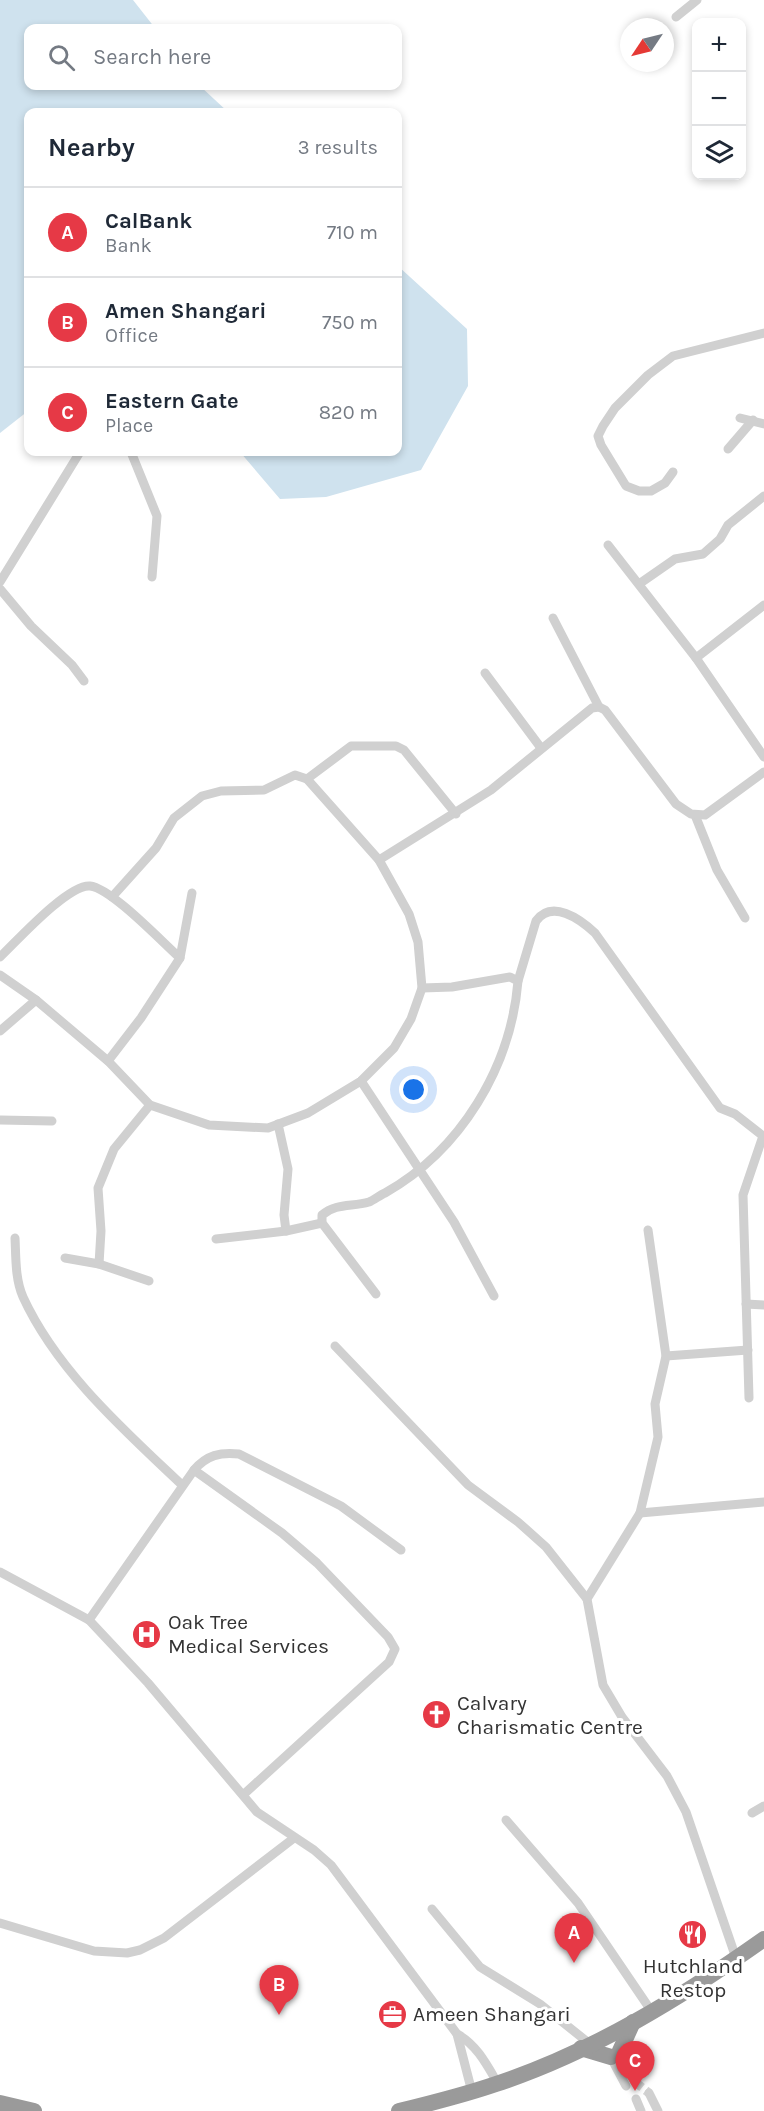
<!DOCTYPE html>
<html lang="en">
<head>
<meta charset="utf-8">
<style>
  :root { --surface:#fff; --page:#f2f2f3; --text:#1f2937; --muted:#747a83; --line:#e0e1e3; --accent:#e63946 }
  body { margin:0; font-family:Karla,sans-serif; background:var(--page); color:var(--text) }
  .controls { position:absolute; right:18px; top:18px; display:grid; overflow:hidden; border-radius:12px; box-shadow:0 3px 9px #0003 }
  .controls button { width:54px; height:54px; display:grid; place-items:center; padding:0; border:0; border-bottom:2px solid var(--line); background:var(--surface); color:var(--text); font:30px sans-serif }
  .compass { position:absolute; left:620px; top:18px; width:54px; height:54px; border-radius:50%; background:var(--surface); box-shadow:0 3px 9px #0003; rotate:235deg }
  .you { position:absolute; left:414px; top:1090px; width:21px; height:21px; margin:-15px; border:4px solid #fff; border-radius:50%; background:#1a73e8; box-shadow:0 0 0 9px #1a73e833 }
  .badge { display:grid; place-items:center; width:39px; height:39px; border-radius:50%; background:var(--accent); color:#fff; font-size:20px; font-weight:700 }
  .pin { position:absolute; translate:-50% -50px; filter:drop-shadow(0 2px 3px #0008) }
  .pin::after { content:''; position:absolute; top:32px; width:21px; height:18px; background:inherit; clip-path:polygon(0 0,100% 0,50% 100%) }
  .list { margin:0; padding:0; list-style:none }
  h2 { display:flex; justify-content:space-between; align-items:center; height:78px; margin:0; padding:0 24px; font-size:26px }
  h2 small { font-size:20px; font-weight:400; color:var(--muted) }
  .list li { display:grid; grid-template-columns:39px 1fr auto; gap:18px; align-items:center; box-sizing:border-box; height:90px; padding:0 24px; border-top:2px solid var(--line) }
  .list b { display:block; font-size:22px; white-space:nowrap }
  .list p { margin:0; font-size:20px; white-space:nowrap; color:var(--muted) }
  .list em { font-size:20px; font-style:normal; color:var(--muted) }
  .icon { flex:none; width:33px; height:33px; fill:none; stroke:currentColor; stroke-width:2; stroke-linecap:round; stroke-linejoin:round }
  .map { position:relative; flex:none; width:764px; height:2111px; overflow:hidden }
  .search { position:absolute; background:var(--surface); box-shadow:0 3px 9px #0003; left:24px; top:24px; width:378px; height:66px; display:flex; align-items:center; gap:15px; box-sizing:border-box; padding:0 21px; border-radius:12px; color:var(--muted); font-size:22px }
  .panel { position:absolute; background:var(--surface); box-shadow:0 3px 9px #0003; left:24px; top:108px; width:378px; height:348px; border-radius:12px }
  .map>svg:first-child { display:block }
  .water { fill:#cfe2ee }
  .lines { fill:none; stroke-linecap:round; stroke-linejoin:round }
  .street-tunnel { stroke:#d6d6d6; stroke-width:9; stroke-dasharray:9 4.5; stroke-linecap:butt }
  .street { stroke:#d0d0d0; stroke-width:9 }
  .highway { stroke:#9a9a9a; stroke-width:16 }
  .labels { text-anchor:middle; stroke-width:6; stroke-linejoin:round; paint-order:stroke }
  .poi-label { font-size:21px; fill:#333; stroke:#fff; text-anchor:start }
</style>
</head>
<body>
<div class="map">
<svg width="764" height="2111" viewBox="0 0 764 2111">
  <rect width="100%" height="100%" fill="#fff"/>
  <g class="water">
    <polygon points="0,0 133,0 155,28 28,28 28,86 200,86 228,112 28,112 28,411 0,433"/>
    <polygon points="398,266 467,329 468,386 421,470 326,497 280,499 240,452 398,452"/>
  </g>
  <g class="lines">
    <polyline class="street-tunnel" points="635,2082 649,2093"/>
    <g class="street">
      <polyline points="676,17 697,0"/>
      <polyline points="740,418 764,424"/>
      <polyline points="728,449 753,420"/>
      <polyline points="131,452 157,516 152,577"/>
      <polyline points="673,472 665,483 651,491 639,491 626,486 601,445 598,436 603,426 615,408 648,375 673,356 764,333"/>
      <polyline points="608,545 696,658 764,757"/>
      <polyline points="0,582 80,452"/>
      <polyline points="639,584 675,559 703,554 720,539 728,525 764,496"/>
      <polyline points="0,589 31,626 72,665 84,681"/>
      <polyline points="553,618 599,707"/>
      <polyline points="696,658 764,605"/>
      <polyline points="485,673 541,748"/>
      <polyline points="695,815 717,870 745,918"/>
      <polyline points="379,860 491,790 592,708 599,707 605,710 676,804 691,814 705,815 764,772"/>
      <polyline points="112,897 156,848 174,818 202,796 221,791 264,790 295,775 307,779"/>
      <path d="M0 957C16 942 68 884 90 886 111 888 162 942 180 958"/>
      <polyline points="0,975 36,1000 108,1061 150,1105 209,1125 268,1128 308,1113 361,1081 394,1048 411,1019 422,988 418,942 409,914 379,860 307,779 351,746 396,746 404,750 456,814"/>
      <path d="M518 981 536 921C552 899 580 919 595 933L720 1108 735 1114 763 1136 743 1195 749 1398"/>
      <polyline points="0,1031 36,1000"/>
      <polyline points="108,1061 141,1018 180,958 192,893"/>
      <polyline points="361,1081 454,1222 494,1296"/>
      <polyline points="0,1120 52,1121"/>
      <polyline points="278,1124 288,1169 284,1215 286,1231"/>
      <polyline points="648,1230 666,1356 655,1404 658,1437 640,1513 587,1599 603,1685 622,1717 667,1776 686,1812 736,1958"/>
      <path d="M15 1238C16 1257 15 1279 23 1297 57 1371 124 1430 182 1485"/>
      <polyline points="216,1239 286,1231 322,1223"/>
      <polyline points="65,1258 99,1264 101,1231 98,1188 114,1149 150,1105"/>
      <polyline points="99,1264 149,1281"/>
      <path d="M376 1294 322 1223V1215C336 1203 352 1207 369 1202 374 1200 380 1195 385 1193 461 1150 511 1067 518 981L510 977 452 987 422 988"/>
      <polyline points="746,1304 764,1305"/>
      <polyline points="335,1346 468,1485 518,1522 546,1547 587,1599"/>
      <polyline points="666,1356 748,1350"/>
      <polyline points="194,1470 282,1533 317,1563 388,1637 395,1649 389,1662 243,1795"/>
      <polyline points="640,1513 764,1502"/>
      <polyline points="0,1572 89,1620 148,1683 257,1812 314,1850 331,1865 457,2034 472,2092"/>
      <path d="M89 1620 194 1470C207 1455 220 1452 239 1454L341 1506 401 1550"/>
      <polyline points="752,1813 764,1806"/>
      <polyline points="506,1820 578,1903 652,2012"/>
      <polyline points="432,1909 480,1967 540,2004 590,2044"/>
      <polyline points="0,1923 94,1951 127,1953 140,1950 164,1938 294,1838"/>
      <path d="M457 2034C477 2045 487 2065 498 2084"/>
      <polyline points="617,2050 635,2082"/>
      <polyline points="609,2054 626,2086"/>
      <polyline points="649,2093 658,2111"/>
      <polyline points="636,2099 641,2111"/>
    </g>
    <g class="highway">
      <polyline points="581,2048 611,2057"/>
      <polyline points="619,2053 633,2022"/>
      <polyline points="0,2103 34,2111"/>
      <path d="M399 2111C432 2103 464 2095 496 2084 593 2052 682 1997 764 1939"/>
    </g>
  </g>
  <defs>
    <symbol id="hospital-disc" viewBox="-11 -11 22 22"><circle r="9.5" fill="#e63946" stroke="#fff"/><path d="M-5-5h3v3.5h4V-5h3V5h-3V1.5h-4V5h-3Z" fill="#fff"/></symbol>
    <symbol id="church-disc" viewBox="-11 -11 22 22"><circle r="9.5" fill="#e63946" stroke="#fff"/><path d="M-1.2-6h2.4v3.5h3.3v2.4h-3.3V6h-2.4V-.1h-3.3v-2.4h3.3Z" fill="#fff"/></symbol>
    <symbol id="restaurant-disc" viewBox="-11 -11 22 22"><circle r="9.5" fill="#e63946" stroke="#fff"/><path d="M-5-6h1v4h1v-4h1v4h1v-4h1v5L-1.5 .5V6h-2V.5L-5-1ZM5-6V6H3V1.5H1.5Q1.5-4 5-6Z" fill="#fff"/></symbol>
    <symbol id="office-disc" viewBox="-11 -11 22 22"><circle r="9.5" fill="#e63946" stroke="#fff"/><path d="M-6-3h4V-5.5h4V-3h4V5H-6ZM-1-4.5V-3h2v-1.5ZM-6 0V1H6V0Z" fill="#fff"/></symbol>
  </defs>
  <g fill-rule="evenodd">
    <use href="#hospital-disc" x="130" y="1618" width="33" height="33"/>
    <use href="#church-disc" x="420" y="1698" width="33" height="33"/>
    <use href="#restaurant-disc" x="676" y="1918" width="33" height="33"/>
    <use href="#office-disc" x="376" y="1998" width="33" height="33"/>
  </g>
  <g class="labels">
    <g class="poi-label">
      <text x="168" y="1629">Oak Tree<tspan x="168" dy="24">Medical Services</tspan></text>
      <text x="457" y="1710">Calvary<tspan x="457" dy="24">Charismatic Centre</tspan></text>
      <text x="693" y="1973" text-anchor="middle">Hutchland<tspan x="693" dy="24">Restop</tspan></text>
      <text x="413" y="2021">Ameen Shangari</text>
    </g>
  </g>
</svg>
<div class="controls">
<button>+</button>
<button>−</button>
<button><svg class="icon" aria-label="layers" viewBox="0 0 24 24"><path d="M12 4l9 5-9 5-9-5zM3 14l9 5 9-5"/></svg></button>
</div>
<svg class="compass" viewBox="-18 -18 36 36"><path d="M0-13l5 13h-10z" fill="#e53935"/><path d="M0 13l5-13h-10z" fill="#747a83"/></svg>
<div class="you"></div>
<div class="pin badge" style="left:574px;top:1963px">A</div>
<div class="pin badge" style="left:279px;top:2015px">B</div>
<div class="pin badge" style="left:635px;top:2091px">C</div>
<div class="search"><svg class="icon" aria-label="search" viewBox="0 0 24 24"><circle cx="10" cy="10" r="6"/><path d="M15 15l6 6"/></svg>Search here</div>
<section class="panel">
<h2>Nearby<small>3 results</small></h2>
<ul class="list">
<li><span class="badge">A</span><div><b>CalBank</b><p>Bank</p></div><em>710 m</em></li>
<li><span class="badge">B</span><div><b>Amen Shangari</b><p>Office</p></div><em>750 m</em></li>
<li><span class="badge">C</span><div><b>Eastern Gate</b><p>Place</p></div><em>820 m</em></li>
</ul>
</section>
</div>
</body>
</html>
